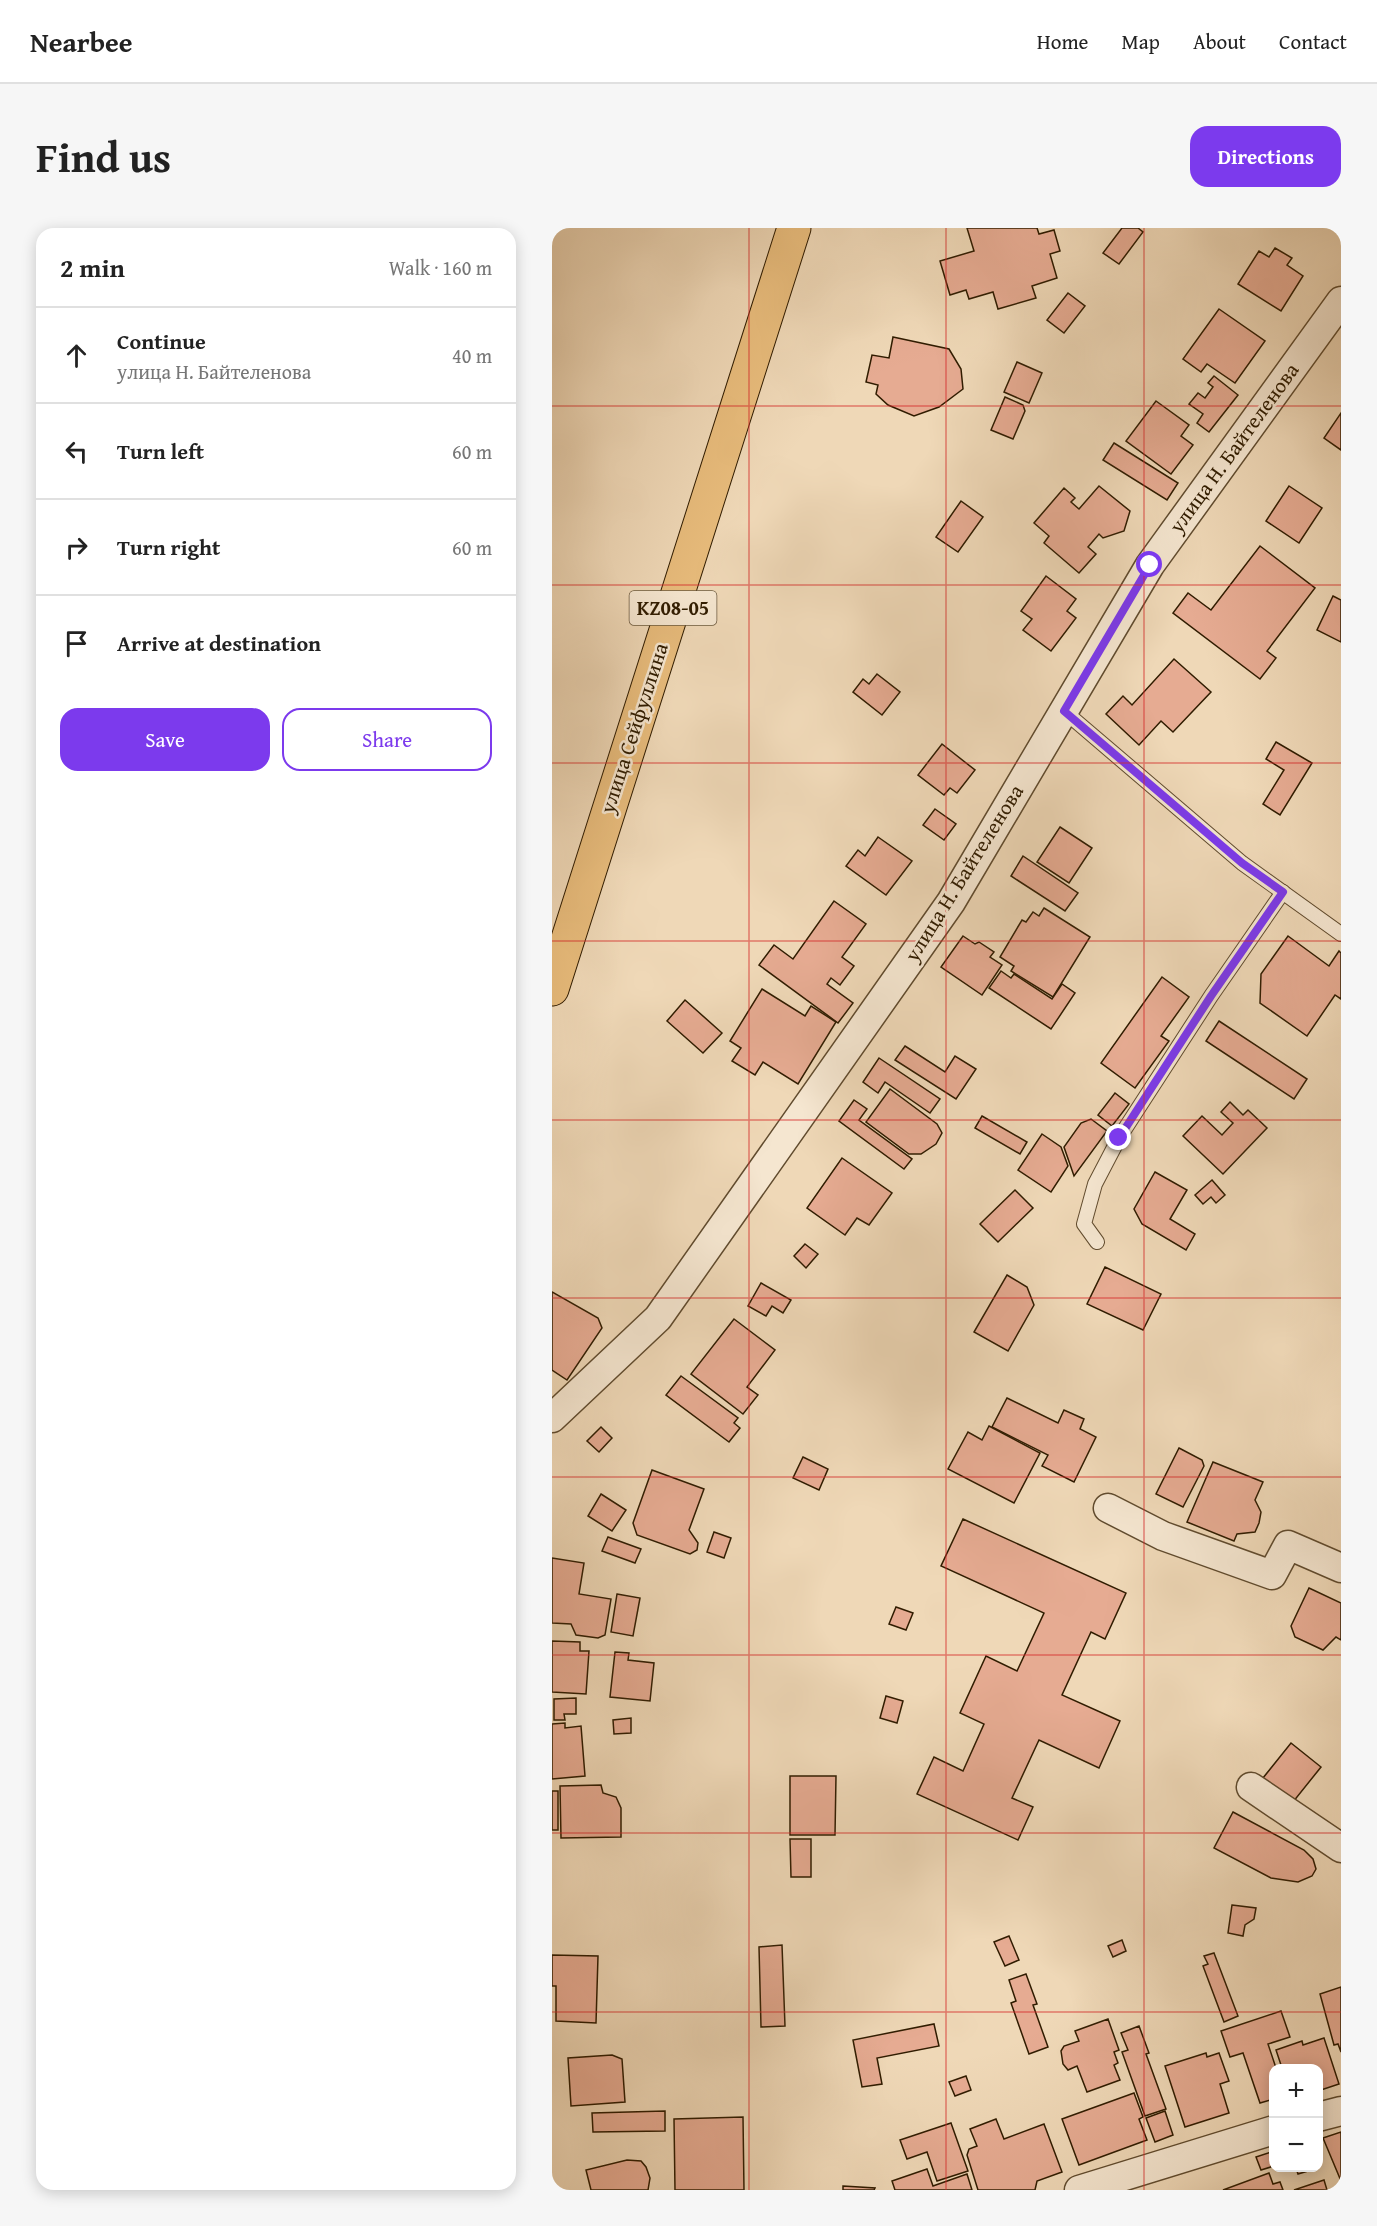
<!DOCTYPE html>
<html lang="en">
<head>
<meta charset="utf-8">
<style>
  :root { --surface:#fff; --page:#f6f6f6; --text:#222; --muted:#767676; --line:#e0e0e0; --accent:#7c3aed }
  body { margin:0; font-family:"Gentium Book Plus",serif; background:var(--page); color:var(--text) }
  .controls { position:absolute; right:18px; bottom:18px; display:grid; overflow:hidden; border-radius:12px; box-shadow:0 3px 15px #0003 }
  .controls button { width:54px; height:54px; display:grid; place-items:center; padding:0; border:0; border-bottom:2px solid var(--line); background:var(--surface); color:var(--text); font:30px sans-serif }
  .stop { position:absolute; width:18px; height:18px; margin:-14px; border:4px solid #7c3aed; border-radius:50%; background:#fff }
  .stop.end { background:#7c3aed; border-color:#fff; box-shadow:0 2px 6px #0008 }
  .list { margin:0; padding:0; list-style:none }
  h2 { display:flex; justify-content:space-between; align-items:center; height:78px; margin:0; padding:0 24px; font-size:26px }
  h2 small { font-size:20px; font-weight:400; color:var(--muted) }
  .list li { display:grid; grid-template-columns:39px 1fr auto; gap:18px; align-items:center; box-sizing:border-box; height:96px; padding:0 24px; border-top:2px solid var(--line) }
  .list b { display:block; font-size:22px; white-space:nowrap }
  .list p { margin:0; font-size:20px; white-space:nowrap; color:var(--muted) }
  .list em { font-size:20px; font-style:normal; color:var(--muted) }
  .actions { display:flex; gap:12px; padding:18px 24px }
  .actions a { flex:1; padding:14px 0; border:2px solid var(--accent); border-radius:18px; text-align:center; font-size:21px; color:var(--accent) }
  .actions .main { background:var(--accent); color:#fff }
  .icon { flex:none; width:33px; height:33px; fill:none; stroke:currentColor; stroke-width:2; stroke-linecap:round; stroke-linejoin:round }
  .map { position:relative; flex:none; width:789px; height:1962px; overflow:hidden; border-radius:18px }
  header { display:flex; align-items:center; gap:36px; box-sizing:border-box; height:84px; padding:0 30px; background:var(--surface); border-bottom:2px solid var(--line) }
  header strong { font-size:28px }
  nav { display:flex; gap:33px; margin-inline-start:auto; font-size:21px }
  .intro { display:flex; align-items:center; justify-content:space-between; box-sizing:border-box; height:144px; padding:0 36px }
  h1 { margin:0; font-size:42px }
  .button { padding:15px 27px; border-radius:18px; background:var(--accent); color:#fff; font-size:21px; font-weight:700 }
  main { display:flex; gap:36px; padding:0 36px }
  aside { flex:1; background:var(--surface); border-radius:18px; box-shadow:0 3px 15px #0003 }
  .map>svg:first-child { display:block }
  .building { fill:#e6ab92; stroke:#301c00; stroke-width:1.5 }
  .lines { fill:none; stroke-linecap:round; stroke-linejoin:round }
  .service-casing { stroke:#604b2e; stroke-width:16 }
  .minor-casing { stroke:#604b2e; stroke-width:31 }
  .primary-casing { stroke:#301c00; stroke-width:35 }
  .service { stroke:#f5e6d0; stroke-width:14 }
  .minor { stroke:#f5e6d0; stroke-width:28 }
  .primary { stroke:#e8bc7c; stroke-width:33 }
  .route { stroke:#7c3aed; stroke-width:8 }
  .grid { fill:none; stroke:#d62828; stroke-width:1.5; stroke-opacity:0.55 }
  .labels { text-anchor:middle; stroke-width:5; stroke-linejoin:round; paint-order:stroke }
  .shield { fill:#f5e6d0; stroke:#6b593e; stroke-width:1.5 }
  .shield-label { font-size:20px; font-weight:bold; fill:#301c00 }
  .street-label { font-size:21px; fill:#301c00; stroke:#f5e6d0 }
</style>
</head>
<body>
<header>
<strong>Nearbee</strong>
<nav><a>Home</a><a>Map</a><a>About</a><a>Contact</a></nav>
</header>
<div class="intro"><h1>Find us</h1><a class="button">Directions</a></div>
<main>
<aside>
<h2>2 min<small>Walk · 160 m</small></h2>
<ul class="list">
<li><svg class="icon" aria-label="ahead" viewBox="0 0 24 24"><path d="M12 20V5M6 11l6-6 6 6"/></svg><div><b>Continue</b><p>улица Н. Байтеленова</p></div><em>40 m</em></li>
<li><svg class="icon" aria-label="left" viewBox="0 0 24 24"><path d="M17 20v-9H6M10 6l-5 5 5 5"/></svg><div><b>Turn left</b></div><em>60 m</em></li>
<li><svg class="icon" aria-label="right" viewBox="0 0 24 24"><path d="M7 20v-9h11M14 6l5 5-5 5"/></svg><div><b>Turn right</b></div><em>60 m</em></li>
<li><svg class="icon" aria-label="arrive" viewBox="0 0 24 24"><path d="M6 21V4h12l-3 4 3 4H6"/></svg><div><b>Arrive at destination</b></div></li>
</ul>
<div class="actions"><a class="main">Save</a><a>Share</a></div>
</aside>
<div class="map">
<svg width="789" height="1962" viewBox="0 0 789 1962">
  <rect width="100%" height="100%" fill="#efd8b7"/>
  <filter id="stains"><feTurbulence type="fractalNoise" baseFrequency=".00333" numOctaves="4"/><feColorMatrix values="0 0 0 0 .2 0 0 0 0 .09 0 0 0 0 .02 0 0 0 .5 -.17"/></filter>
  <radialGradient id="worn" r=".72"><stop offset=".6" stop-color="#630" stop-opacity="0"/><stop offset="1" stop-color="#630" stop-opacity=".3"/></radialGradient>
  <g class="building">
    <polygon points="415,0 485,0 487,6 502,2 508,23 498,26 505,50 480,58 484,70 446,81 441,64 417,71 414,62 398,67 388,33 422,23"/>
    <polygon points="570,0 586,0 591,4 567,36 551,25"/>
    <polygon points="723,20 740,30 735,37 751,48 729,83 686,56 707,23 717,29"/>
    <polygon points="516,65 533,78 512,105 495,92"/>
    <polygon points="667,81 713,113 683,155 655,136 649,144 631,131"/>
    <polygon points="341,109 397,121 409,141 411,161 387,179 362,188 336,177 324,166 326,157 314,154 320,127 337,130"/>
    <polygon points="465,134 490,145 477,175 452,164"/>
    <polygon points="662,148 686,167 657,204 645,195 651,186 637,176 646,165 653,170 661,159 656,155"/>
    <polygon points="453,169 471,177 473,183 461,211 439,202"/>
    <polygon points="604,173 637,197 629,208 641,217 619,246 574,213"/>
    <polygon points="789,185 789,222 772,210"/>
    <polygon points="562,215 626,255 615,272 551,232"/>
    <polygon points="547,258 578,283 572,303 551,310 547,306 536,319 544,326 527,345 492,315 497,308 482,295 512,260 523,270 519,274 527,281"/>
    <polygon points="737,258 770,280 747,315 714,293"/>
    <polygon points="409,273 431,289 406,324 384,309"/>
    <polygon points="708,318 763,360 715,423 724,430 708,451 621,385 636,365 659,382"/>
    <polygon points="494,348 524,371 515,383 524,390 499,423 471,402 480,391 469,383"/>
    <polygon points="781,368 789,372 789,414 765,402"/>
    <polygon points="622,431 659,464 621,504 609,493 587,517 554,486 571,468 580,477"/>
    <polygon points="325,446 348,464 330,487 301,464 311,451 317,456"/>
    <polygon points="724,514 760,535 728,587 711,576 732,542 714,531"/>
    <polygon points="390,516 423,542 405,565 398,560 392,567 366,547"/>
    <polygon points="383,581 404,596 392,612 371,597"/>
    <polygon points="508,599 540,620 517,655 485,634"/>
    <polygon points="326,609 360,633 334,667 294,638 306,622 313,628"/>
    <polygon points="471,628 526,665 513,683 459,648"/>
    <polygon points="282,673 314,696 290,729 302,738 288,757 279,750 275,756 301,775 286,795 207,737 222,717 241,731"/>
    <polygon points="492,680 538,709 501,769 459,743 462,738 448,729 470,692 474,694 481,684 487,688"/>
    <polygon points="411,708 423,716 427,714 442,724 438,729 450,737 430,767 389,739"/>
    <polygon points="736,708 777,738 787,723 789,725 789,771 783,767 755,808 708,775 709,746"/>
    <polygon points="449,743 459,750 462,746 500,771 510,756 523,765 499,801 437,760"/>
    <polygon points="610,749 637,769 609,808 617,813 583,860 549,835"/>
    <polygon points="210,761 253,788 259,778 284,794 246,856 211,834 203,847 180,833 189,820 178,813"/>
    <polygon points="133,772 170,805 151,825 115,793"/>
    <polygon points="667,793 755,851 742,871 654,813"/>
    <polygon points="353,818 393,844 403,828 424,841 404,871 343,832"/>
    <polygon points="327,830 388,871 378,885 333,854 326,865 311,854"/>
    <polygon points="338,861 385,896 390,905 384,916 369,926 357,926 314,894"/>
    <polygon points="563,865 577,876 560,898 546,887"/>
    <polygon points="302,872 315,881 307,892 360,931 352,941 287,893"/>
    <polygon points="678,874 691,887 696,882 715,900 671,946 631,908 650,888 670,907 681,895 669,884"/>
    <polygon points="430,888 475,914 468,926 423,900"/>
    <polygon points="539,891 555,903 522,948 512,919 529,895"/>
    <polygon points="490,906 509,919 516,938 499,964 466,942"/>
    <polygon points="290,930 340,965 317,997 305,990 293,1007 255,980"/>
    <polygon points="603,944 635,962 618,991 643,1006 634,1022 590,996 582,981"/>
    <polygon points="660,952 673,967 664,975 659,969 651,976 643,967"/>
    <polygon points="463,962 481,980 446,1014 428,996"/>
    <polygon points="253,1016 266,1026 254,1040 242,1028"/>
    <polygon points="553,1039 609,1066 591,1102 535,1076"/>
    <polygon points="455,1047 475,1059 482,1077 456,1123 422,1104"/>
    <polygon points="209,1055 239,1072 231,1085 220,1078 214,1088 196,1078"/>
    <polygon points="0,1064 46,1090 50,1100 15,1152 0,1142"/>
    <polygon points="182,1091 223,1122 195,1159 206,1167 191,1186 139,1146"/>
    <polygon points="129,1148 186,1190 182,1195 188,1200 177,1214 114,1167"/>
    <polygon points="455,1170 506,1195 512,1182 532,1191 528,1201 544,1209 522,1254 490,1238 496,1227 440,1199"/>
    <polygon points="437,1198 488,1225 462,1275 396,1241 416,1204 430,1212"/>
    <polygon points="49,1199 60,1210 47,1224 35,1213"/>
    <polygon points="627,1220 650,1232 652,1238 631,1279 604,1266"/>
    <polygon points="251,1229 276,1241 267,1262 241,1250"/>
    <polygon points="661,1234 711,1254 703,1272 709,1284 707,1295 703,1304 685,1306 682,1313 635,1294"/>
    <polygon points="100,1242 152,1261 137,1302 146,1315 145,1322 138,1326 85,1307 81,1295"/>
    <polygon points="49,1266 74,1282 60,1303 36,1288"/>
    <polygon points="411,1291 574,1365 553,1411 539,1404 510,1467 568,1493 547,1540 487,1512 460,1570 481,1579 466,1612 365,1566 382,1529 411,1543 432,1496 408,1485 434,1428 465,1443 492,1385 389,1338"/>
    <polygon points="162,1304 179,1310 172,1330 155,1324"/>
    <polygon points="56,1309 89,1321 83,1335 50,1323"/>
    <polygon points="0,1330 32,1335 27,1366 59,1371 53,1407 46,1410 24,1407 19,1396 0,1395"/>
    <polygon points="757,1360 789,1375 789,1412 784,1409 771,1422 743,1409 739,1398"/>
    <polygon points="65,1366 88,1370 81,1408 59,1404"/>
    <polygon points="344,1379 361,1385 354,1402 337,1396"/>
    <polygon points="0,1413 28,1414 28,1423 37,1423 34,1466 0,1464"/>
    <polygon points="63,1424 77,1425 76,1432 102,1435 98,1473 58,1469"/>
    <polygon points="334,1468 351,1473 345,1495 328,1490"/>
    <polygon points="24,1470 24,1486 12,1486 13,1492 2,1492 2,1471"/>
    <polygon points="79,1490 79,1505 62,1506 61,1492"/>
    <polygon points="13,1495 13,1500 29,1498 33,1548 0,1551 0,1496"/>
    <polygon points="739,1515 769,1539 741,1574 711,1550"/>
    <polygon points="238,1548 284,1548 283,1607 238,1607"/>
    <polygon points="49,1557 51,1565 64,1569 69,1580 69,1609 9,1610 8,1558"/>
    <rect x="0" y="1563" width="6" height="39"/>
    <polygon points="681,1584 752,1622 761,1631 764,1641 760,1648 746,1654 719,1650 662,1620"/>
    <polygon points="238,1611 259,1611 259,1649 239,1649"/>
    <polygon points="680,1677 704,1680 702,1691 693,1697 691,1708 676,1705"/>
    <polygon points="457,1708 467,1732 453,1738 442,1714"/>
    <polygon points="570,1712 574,1723 561,1729 556,1718"/>
    <polygon points="230,1717 233,1798 209,1799 207,1719"/>
    <polygon points="662,1725 686,1788 672,1794 651,1738 656,1736 652,1728"/>
    <polygon points="0,1727 46,1728 44,1795 4,1793 4,1758 0,1758"/>
    <polygon points="474,1746 485,1776 481,1777 496,1819 477,1826 459,1775 464,1773 457,1752"/>
    <polygon points="789,1759 789,1824 786,1816 782,1817 768,1766"/>
    <polygon points="729,1783 738,1809 716,1816 724,1840 722,1840 722,1871 708,1875 691,1825 678,1829 669,1803"/>
    <polygon points="556,1791 567,1822 562,1824 566,1835 562,1837 568,1852 535,1864 525,1838 516,1842 511,1836 509,1823 512,1818 527,1813 523,1803"/>
    <polygon points="382,1796 387,1818 325,1830 330,1856 310,1859 301,1812"/>
    <polygon points="587,1798 597,1825 594,1826 614,1881 593,1888 570,1824 576,1822 569,1805"/>
    <polygon points="772,1810 787,1856 766,1863 766,1840 730,1840 724,1822 750,1813 751,1817"/>
    <polygon points="654,1825 655,1829 667,1825 677,1853 668,1856 677,1885 633,1899 613,1838"/>
    <polygon points="60,1827 70,1831 73,1874 19,1878 16,1830"/>
    <polygon points="414,1848 419,1862 403,1868 397,1854"/>
    <polygon points="582,1865 591,1889 587,1891 595,1912 527,1937 510,1891"/>
    <polygon points="113,1883 113,1903 41,1904 40,1885"/>
    <polygon points="613,1883 621,1907 603,1914 594,1890"/>
    <polygon points="191,1889 192,1962 123,1962 122,1891"/>
    <polygon points="444,1891 452,1911 492,1896 510,1944 485,1953 483,1962 426,1962 415,1927 417,1921 425,1918 418,1901"/>
    <polygon points="399,1895 416,1943 385,1953 375,1924 355,1931 348,1912"/>
    <polygon points="789,1904 789,1953 771,1910"/>
    <polygon points="722,1923 722,1938 709,1942 704,1929"/>
    <polygon points="75,1932 89,1933 94,1939 98,1950 96,1962 39,1962 34,1942"/>
    <polygon points="744,1940 766,1940 746,1946"/>
    <polygon points="375,1941 381,1958 415,1946 420,1962 343,1962 340,1953"/>
    <polygon points="717,1945 721,1956 728,1954 731,1962 671,1962"/>
    <polygon points="772,1952 775,1962 742,1962"/>
    <polygon points="291,1958 323,1960 322,1962 291,1962"/>
  </g>
  <g class="lines">
    <defs>
      <g id="service">
        <polyline points="512,483 690,635 789,706"/>
        <polyline points="545,1014 532,996 543,956 567,910 659,768 731,664"/>
      </g>
      <g id="minor">
        <polyline points="0,1190 106,1090 399,674 598,337 789,73"/>
        <polyline points="556,1280 611,1308 720,1347 736,1317 789,1340"/>
        <polyline points="699,1559 789,1620"/>
        <polyline points="766,1889 789,1883"/>
        <polyline points="527,1962 722,1902"/>
      </g>
      <polyline id="primary" points="0,761 242,0"/>
    </defs>
    <use href="#service" class="service-casing"/>
    <use href="#minor" class="minor-casing"/>
    <use href="#primary" class="primary-casing"/>
    <use href="#service" class="service"/>
    <use href="#minor" class="minor"/>
    <use href="#primary" class="primary"/>
  </g>
  <g class="lines">
    <polyline class="route" points="567,910 659,768 731,664 690,635 512,483 598,337"/>
  </g>
  <path class="grid" d="M197 0V1962M394 0V1962M592 0V1962M0 178H789M0 357H789M0 535H789M0 713H789M0 892H789M0 1070H789M0 1249H789M0 1427H789M0 1605H789M0 1784H789"/>
  <g class="labels">
    <rect class="shield" x="77.5" y="363" width="87" height="34" rx="4.5"/>
    <g class="shield-label">
      <text x="121" y="387">KZ08-05</text>
    </g>
    <g class="street-label">
      <text transform="translate(682 220) rotate(-54)" y="7">улица Н. Байтеленова</text>
      <text transform="translate(82 500) rotate(-72)" y="7">улица Сейфуллина</text>
      <text transform="translate(412 645) rotate(-58)" y="7">улица Н. Байтеленова</text>
    </g>
  </g>
  <rect width="100%" height="100%" filter="url(#stains)"/>
  <rect width="100%" height="100%" fill="url(#worn)"/>
</svg>
<div class="controls">
<button>+</button>
<button>−</button>
</div>
<div class="stop" style="left:598px;top:337px"></div>
<div class="stop end" style="left:567px;top:910px"></div>
</div>
</main>
</body>
</html>
